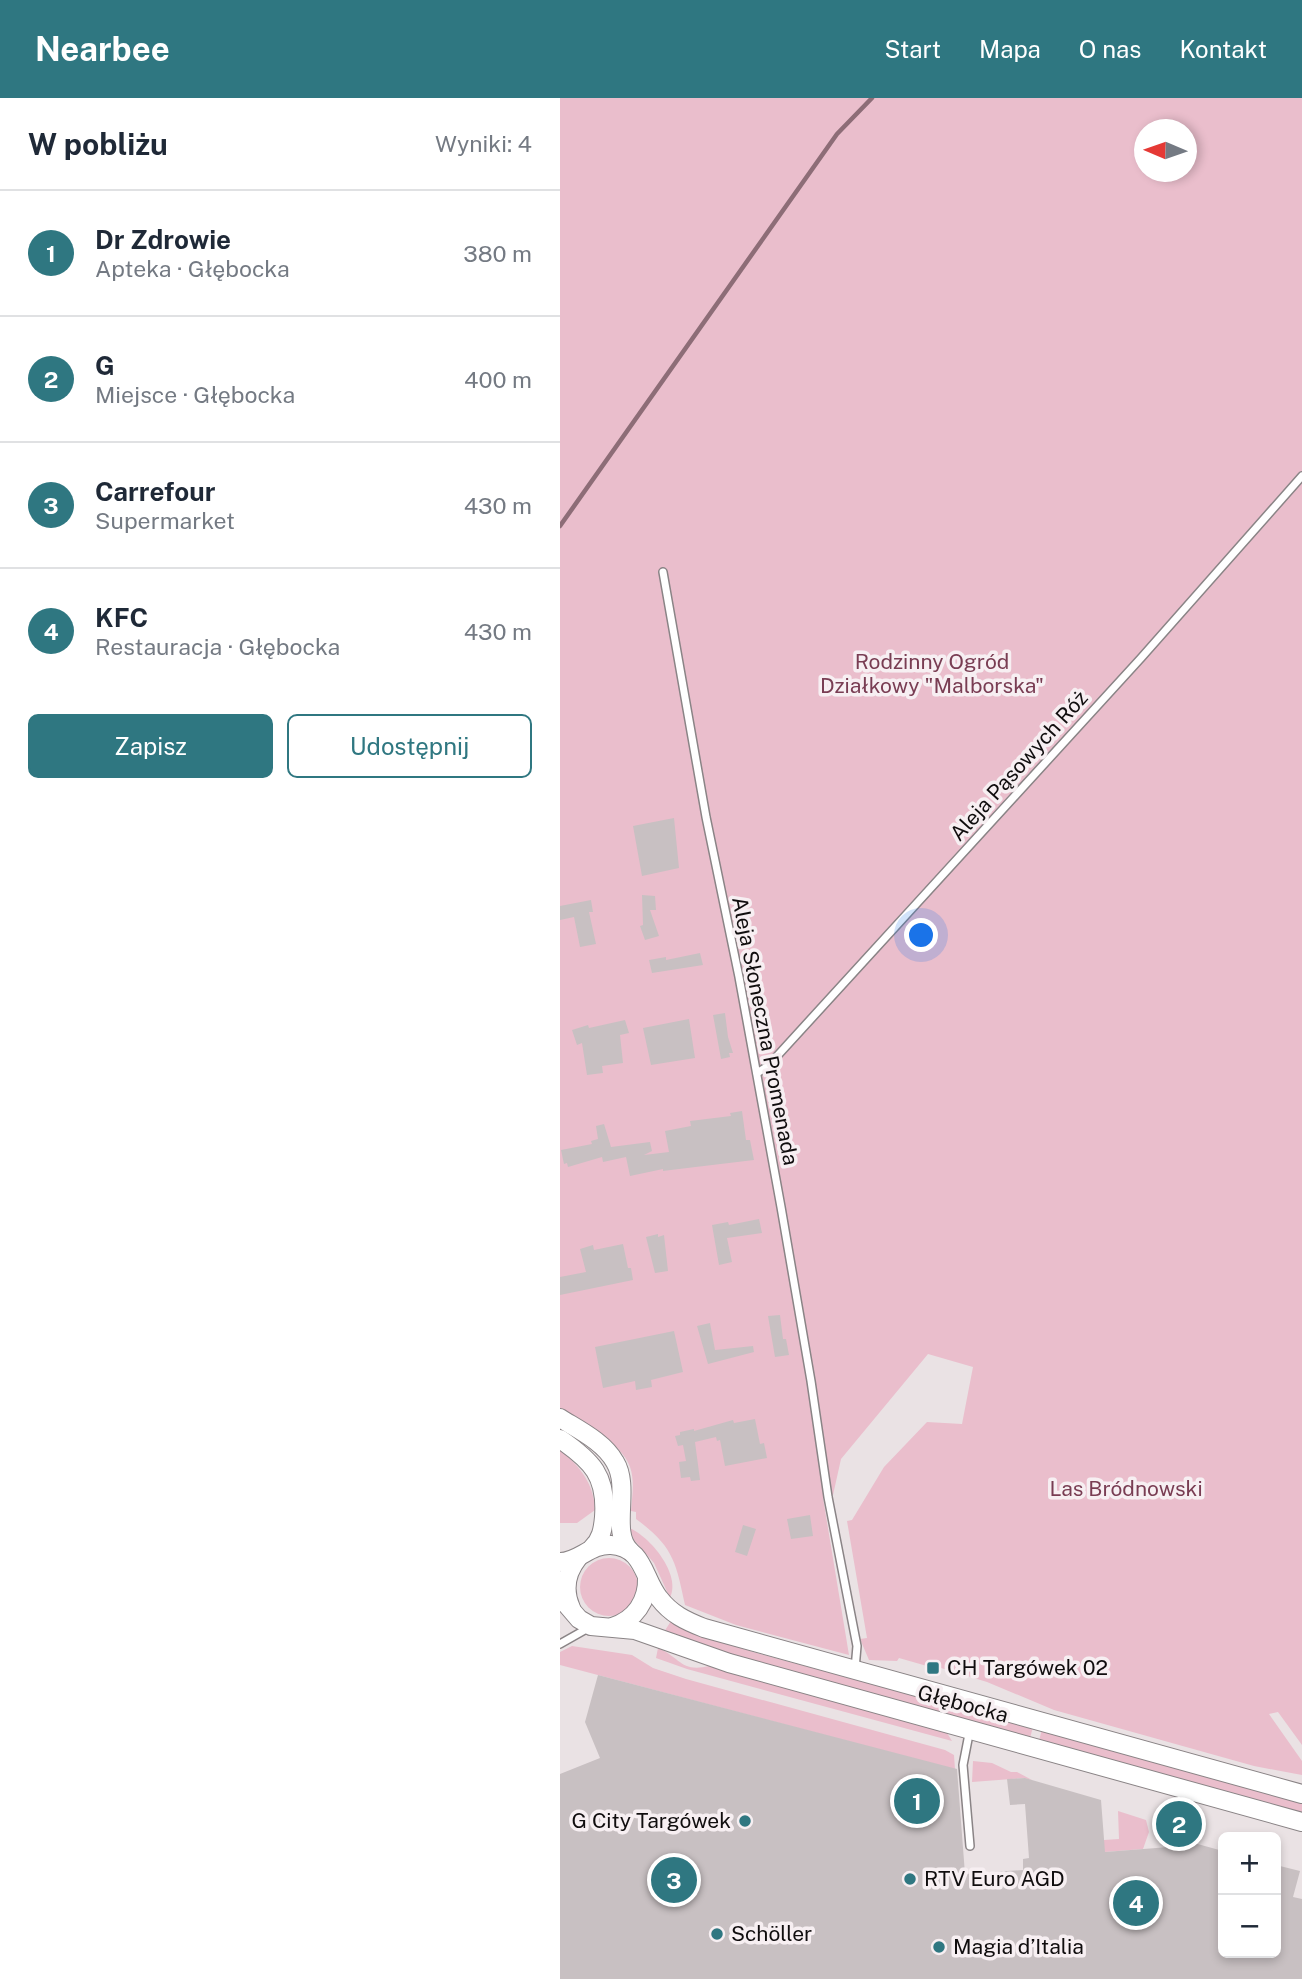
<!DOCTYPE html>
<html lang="pl">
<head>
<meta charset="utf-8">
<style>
  :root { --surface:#fff; --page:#f6f6f7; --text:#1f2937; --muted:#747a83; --line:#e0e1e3; --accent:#2f7781 }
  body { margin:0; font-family:"Public Sans",sans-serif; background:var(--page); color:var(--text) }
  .controls { position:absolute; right:21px; bottom:21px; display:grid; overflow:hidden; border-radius:10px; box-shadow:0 4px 10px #0003 }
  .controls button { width:63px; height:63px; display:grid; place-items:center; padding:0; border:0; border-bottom:2px solid var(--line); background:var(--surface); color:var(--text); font:35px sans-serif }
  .compass { position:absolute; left:574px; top:21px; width:63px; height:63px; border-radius:50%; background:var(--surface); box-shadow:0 4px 10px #0003; rotate:272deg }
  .you { position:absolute; left:362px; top:838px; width:24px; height:24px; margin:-18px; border:5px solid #fff; border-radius:50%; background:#1a73e8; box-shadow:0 0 0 10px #1a73e833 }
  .badge { display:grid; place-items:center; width:46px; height:46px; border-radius:50%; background:var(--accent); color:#fff; font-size:23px; font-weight:700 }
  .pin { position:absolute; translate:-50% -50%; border:4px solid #fff; box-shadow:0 2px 7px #0006 }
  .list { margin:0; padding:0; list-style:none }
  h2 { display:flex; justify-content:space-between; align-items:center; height:91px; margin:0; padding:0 28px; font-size:30px }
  h2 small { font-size:23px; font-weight:400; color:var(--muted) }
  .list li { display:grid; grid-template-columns:46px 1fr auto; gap:21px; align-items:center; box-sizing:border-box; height:126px; padding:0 28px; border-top:2px solid var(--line) }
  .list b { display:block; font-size:26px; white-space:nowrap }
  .list p { margin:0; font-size:23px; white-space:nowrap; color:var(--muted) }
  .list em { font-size:23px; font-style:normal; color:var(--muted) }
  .actions { display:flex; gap:14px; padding:21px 28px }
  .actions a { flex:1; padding:16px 0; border:2px solid var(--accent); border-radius:10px; text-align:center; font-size:24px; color:var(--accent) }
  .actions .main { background:var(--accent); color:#fff }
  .map { position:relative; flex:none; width:742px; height:1881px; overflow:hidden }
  header { display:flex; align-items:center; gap:42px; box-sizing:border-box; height:98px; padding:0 35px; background:var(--accent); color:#fff }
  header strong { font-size:33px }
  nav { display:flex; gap:38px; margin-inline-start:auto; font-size:24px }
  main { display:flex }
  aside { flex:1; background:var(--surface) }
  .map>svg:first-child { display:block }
  .green { fill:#eabecc; fill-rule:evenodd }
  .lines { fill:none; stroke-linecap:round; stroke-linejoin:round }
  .stream { stroke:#8d6d77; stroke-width:4.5 }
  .building { fill:#c8c0c2 }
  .service-casing { stroke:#8a8486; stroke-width:10 }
  .tertiary-casing { stroke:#8a8486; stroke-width:20 }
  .service { stroke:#fff; stroke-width:7 }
  .tertiary { stroke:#fff; stroke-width:18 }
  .poi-dot { fill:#2f7781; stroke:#f7eff2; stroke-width:2.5 }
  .labels { text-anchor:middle; stroke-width:7; stroke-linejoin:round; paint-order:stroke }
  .park-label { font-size:21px; fill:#793d53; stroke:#f7eff2 }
  .street-label { font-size:21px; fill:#100d0e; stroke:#f7eff2 }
  .poi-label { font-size:21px; fill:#100d0e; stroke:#f7eff2; text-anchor:start }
</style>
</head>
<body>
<header>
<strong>Nearbee</strong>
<nav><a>Start</a><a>Mapa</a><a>O nas</a><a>Kontakt</a></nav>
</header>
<main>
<aside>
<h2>W pobliżu<small>Wyniki: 4</small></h2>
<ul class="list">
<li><span class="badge">1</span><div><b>Dr Zdrowie</b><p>Apteka · Głębocka</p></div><em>380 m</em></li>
<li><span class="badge">2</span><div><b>G</b><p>Miejsce · Głębocka</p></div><em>400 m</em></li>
<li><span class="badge">3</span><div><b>Carrefour</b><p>Supermarket</p></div><em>430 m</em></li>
<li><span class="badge">4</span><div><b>KFC</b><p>Restauracja · Głębocka</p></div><em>430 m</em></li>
</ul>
<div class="actions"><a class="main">Zapisz</a><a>Udostępnij</a></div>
</aside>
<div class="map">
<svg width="742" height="1881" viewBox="0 0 742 1881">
  <rect width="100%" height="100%" fill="#eae2e4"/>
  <g class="green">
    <path d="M0 0H742V1647L718 1614 709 1616 742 1663V1677L694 1668 494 1612 427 1584 368 1566 367 1568 339 1560 337 1563 309 1562 300 1541 307 1540 287 1423 292 1422 324 1369 367 1324 402 1326 413 1269 368 1256 281 1361 273 1397 263 1400 289 1557 176 1527 125 1507C116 1464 113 1448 76 1421V1414L71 1413C72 1399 75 1383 70 1369 62 1345 21 1323 0 1310ZM584 32H626V74H584Z"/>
    <path d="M0 1352C20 1368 34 1386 35 1412L17 1425H0Z"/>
    <path d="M69 1430C90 1438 122 1477 110 1500L94 1465 74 1442Z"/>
    <circle cx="49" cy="1489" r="29"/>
    <polygon points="111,1523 156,1542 193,1554 473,1629 470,1640 165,1556 104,1534"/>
    <polygon points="12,1548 72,1557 93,1570 126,1581 385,1652 394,1657 396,1686 393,1671 0,1567 0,1554"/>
    <path d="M98 1550C120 1559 121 1575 149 1568L378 1631 387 1635 392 1643 127 1571 96 1560Z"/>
    <polygon points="482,1631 742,1704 742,1716 479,1643"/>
    <polygon points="413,1663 432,1665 451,1674 457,1674 472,1682 464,1680 412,1684"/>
    <polygon points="558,1713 586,1722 589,1734 583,1751 506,1757 544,1745 544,1742 559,1741"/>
  </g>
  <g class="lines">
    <polyline class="stream" points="0,428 277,36 312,0"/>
  </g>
  <g class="building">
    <polygon points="114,720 119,770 82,778 73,728"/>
    <polygon points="82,797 95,798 96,812 90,812 99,838 85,842 80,828 83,827"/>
    <polygon points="31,802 33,814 29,814 36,846 20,849 14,819 0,822 0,808"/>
    <polygon points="140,855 143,867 92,875 89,862 106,859 106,862"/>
    <polygon points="165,915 168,939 173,955 169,955 170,959 161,961 153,917"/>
    <polygon points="129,921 135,960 91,967 83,930"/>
    <polygon points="65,922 69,935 60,937 63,965 42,968 43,975 27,977 22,945 17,947 12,932 28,927 29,930"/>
    <polygon points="182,1013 186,1042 190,1042 194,1062 119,1071 103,1073 103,1071 70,1078 66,1059 43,1064 42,1059 8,1069 7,1065 4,1066 1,1052 32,1046 31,1043 38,1041 36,1028 44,1026 51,1049 90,1044 92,1053 84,1057 109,1054 105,1033 131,1028 130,1023 171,1018 170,1015"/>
    <polygon points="199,1121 202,1135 167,1140 172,1164 159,1167 152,1127 168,1124 169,1127"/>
    <polygon points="98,1136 98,1139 104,1137 108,1173 95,1175 86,1139"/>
    <polygon points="63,1146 68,1170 71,1170 73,1182 0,1197 0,1179 26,1174 20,1151 33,1147 34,1152"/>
    <polygon points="220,1217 223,1241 226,1241 229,1257 215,1259 208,1218"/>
    <polygon points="150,1225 155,1252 193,1248 194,1254 148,1266 137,1228"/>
    <polygon points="114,1233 123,1274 91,1282 92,1289 76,1292 75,1283 43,1290 35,1249"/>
    <polygon points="195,1321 200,1346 204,1345 207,1360 165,1368 160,1342 157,1343 156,1339 135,1344 140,1382 131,1383 130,1379 121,1380 119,1364 126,1363 123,1347 118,1348 115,1338 120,1337 120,1334 134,1331 134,1333 173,1322 174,1325"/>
    <polygon points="250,1417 253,1438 231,1441 227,1421"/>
    <polygon points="183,1427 196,1431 187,1458 175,1454"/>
    <polygon points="38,1577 397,1671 405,1776 463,1772 463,1761 469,1760 465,1706 450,1707 447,1681 465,1680 541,1702 545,1754 609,1749 612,1739 663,1753 663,1855 716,1855 716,1767 740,1773 733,1799 742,1801 742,1881 0,1881 0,1676 40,1660 25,1624"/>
  </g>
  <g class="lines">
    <defs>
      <g id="service">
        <polyline points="103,474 146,719 179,879 221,1109 251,1283 268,1399 297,1548 295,1571"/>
        <polyline points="197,975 208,968 581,560 742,378"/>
        <polyline points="0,1546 30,1529"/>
        <polyline points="410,1748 403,1667 410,1631"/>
      </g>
      <g id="tertiary">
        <path d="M0 1320C19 1332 44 1344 55 1364 71 1390 50 1434 70 1453"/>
        <path d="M0 1341C32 1363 47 1378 44 1419 43 1431 41 1442 32 1450"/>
        <path d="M0 1464C19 1464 30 1446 51 1447 84 1449 83 1480 99 1500 111 1516 126 1523 144 1530L742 1696"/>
        <polyline points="0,1499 19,1521 31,1528 75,1532 169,1565 742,1724"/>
        <path d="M11 1510C3 1492 6 1475 18 1460"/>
        <path d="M52 1529C75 1522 88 1503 87 1479"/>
      </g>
    </defs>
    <use href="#service" class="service-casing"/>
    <use href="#tertiary" class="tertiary-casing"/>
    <use href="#service" class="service"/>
    <use href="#tertiary" class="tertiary"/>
  </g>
  <g class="poi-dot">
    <rect x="366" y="1563" width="14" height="14" rx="3.5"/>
    <circle cx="185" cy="1723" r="7"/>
    <circle cx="350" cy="1781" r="7"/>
    <circle cx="157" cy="1836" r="7"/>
    <circle cx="379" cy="1849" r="7"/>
  </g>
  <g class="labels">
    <g class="park-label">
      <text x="372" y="571">Rodzinny Ogród<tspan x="372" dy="24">Działkowy "Malborska"</tspan></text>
      <text x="566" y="1398">Las Bródnowski</text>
    </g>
    <g class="street-label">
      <text transform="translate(459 668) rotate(-48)" y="7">Aleja Pąsowych Róż</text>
      <text transform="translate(205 933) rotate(79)" y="7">Aleja Słoneczna Promenada</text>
      <text transform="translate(403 1606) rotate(15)" y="7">Głębocka</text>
    </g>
    <g class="poi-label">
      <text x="387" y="1577">CH Targówek 02</text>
      <text x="171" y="1730" text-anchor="end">G City Targówek</text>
      <text x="364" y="1788">RTV Euro AGD</text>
      <text x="171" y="1843">Schöller</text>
      <text x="393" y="1856">Magia d’Italia</text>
    </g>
  </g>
</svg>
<div class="controls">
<button>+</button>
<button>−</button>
</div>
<svg class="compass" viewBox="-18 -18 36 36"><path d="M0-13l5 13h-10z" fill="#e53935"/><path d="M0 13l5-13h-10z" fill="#747a83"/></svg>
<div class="you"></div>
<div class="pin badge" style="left:357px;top:1703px">1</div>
<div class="pin badge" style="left:619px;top:1726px">2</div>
<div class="pin badge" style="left:114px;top:1782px">3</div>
<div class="pin badge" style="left:576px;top:1805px">4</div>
</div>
</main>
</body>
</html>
